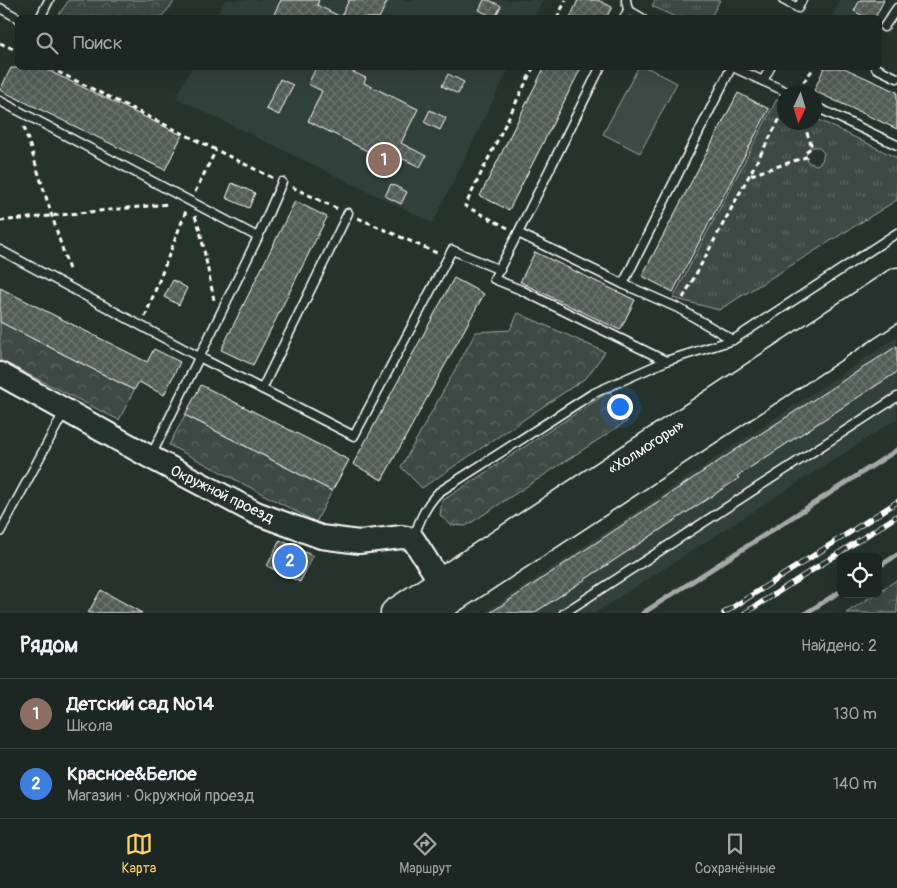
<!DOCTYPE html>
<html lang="ru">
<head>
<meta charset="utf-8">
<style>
  :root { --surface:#1c2622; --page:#29322f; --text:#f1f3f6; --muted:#a0a5a5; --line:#3a4340; --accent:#ffd166 }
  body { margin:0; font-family:Pangolin,sans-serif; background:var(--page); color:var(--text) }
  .controls { position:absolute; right:15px; bottom:15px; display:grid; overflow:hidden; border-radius:8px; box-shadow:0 5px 20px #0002 }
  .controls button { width:45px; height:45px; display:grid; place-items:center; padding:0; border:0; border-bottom:1px solid var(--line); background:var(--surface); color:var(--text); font:25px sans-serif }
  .compass { position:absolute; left:777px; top:85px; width:45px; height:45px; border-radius:50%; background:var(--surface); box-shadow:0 5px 20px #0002; rotate:184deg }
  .you { position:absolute; left:619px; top:406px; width:18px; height:18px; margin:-12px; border:4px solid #fff; border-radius:50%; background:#1a73e8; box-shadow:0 0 0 8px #1a73e833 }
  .badge { display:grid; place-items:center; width:32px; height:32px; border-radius:50%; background:var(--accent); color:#fff; font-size:16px; font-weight:700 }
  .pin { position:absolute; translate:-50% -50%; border:2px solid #fff; box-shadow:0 1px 5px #0006 }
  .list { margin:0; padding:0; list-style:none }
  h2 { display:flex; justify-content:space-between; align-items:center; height:65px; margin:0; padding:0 20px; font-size:21px }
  h2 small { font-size:16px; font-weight:400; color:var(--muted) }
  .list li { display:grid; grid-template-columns:32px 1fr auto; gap:15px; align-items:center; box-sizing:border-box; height:70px; padding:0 20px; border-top:1px solid var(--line) }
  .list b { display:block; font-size:19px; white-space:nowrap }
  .list p { margin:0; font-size:16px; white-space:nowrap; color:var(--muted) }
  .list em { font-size:16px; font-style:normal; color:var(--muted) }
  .icon { flex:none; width:28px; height:28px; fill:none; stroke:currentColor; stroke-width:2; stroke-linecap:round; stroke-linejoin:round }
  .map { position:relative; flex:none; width:897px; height:613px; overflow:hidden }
  .search { position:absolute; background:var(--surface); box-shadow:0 5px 20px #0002; left:15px; right:15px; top:15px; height:55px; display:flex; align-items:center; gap:12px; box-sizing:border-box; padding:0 18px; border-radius:8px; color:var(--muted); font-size:19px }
  .sheet { height:205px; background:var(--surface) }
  nav { display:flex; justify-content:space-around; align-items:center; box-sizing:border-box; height:70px; border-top:1px solid var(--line); background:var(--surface); font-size:14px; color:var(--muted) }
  nav a { display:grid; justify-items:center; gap:2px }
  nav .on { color:var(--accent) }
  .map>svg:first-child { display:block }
  .built { fill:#333f3a }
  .grass { fill:url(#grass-tufts); stroke:#9ea4a2; fill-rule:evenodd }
  .forest { fill:url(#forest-crowns); stroke:#9ea4a2 }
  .pitch { fill:#3e4944; stroke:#9ea4a2 }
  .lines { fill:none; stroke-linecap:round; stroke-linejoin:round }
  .stream { stroke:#a4a9a7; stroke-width:5 }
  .building { fill:url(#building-cross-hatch); stroke:#fff }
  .lane-casing { stroke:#fff; stroke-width:11 }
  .secondary-casing { stroke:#fff; stroke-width:26 }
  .highway-casing { stroke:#fff; stroke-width:31 }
  .path { stroke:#fff; stroke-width:3; stroke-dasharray:5 4; stroke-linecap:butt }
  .lane { stroke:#26332d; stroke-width:8 }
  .secondary { stroke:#26332d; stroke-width:22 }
  .highway { stroke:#26332d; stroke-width:28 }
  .rail-casing { stroke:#fff; stroke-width:5.5 }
  .rail { stroke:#26332d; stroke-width:4; stroke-dasharray:11; stroke-linecap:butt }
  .labels { text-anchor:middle; stroke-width:4; stroke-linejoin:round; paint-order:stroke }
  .street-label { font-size:15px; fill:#fff; stroke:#26332d }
</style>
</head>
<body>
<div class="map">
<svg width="897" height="613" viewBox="0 0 897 613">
  <defs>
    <pattern id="grass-tufts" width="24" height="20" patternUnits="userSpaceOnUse" patternTransform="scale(1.25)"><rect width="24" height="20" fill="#3e4944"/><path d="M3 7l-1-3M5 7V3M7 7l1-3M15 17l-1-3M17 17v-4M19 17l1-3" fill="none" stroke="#5b6460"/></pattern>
    <pattern id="forest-crowns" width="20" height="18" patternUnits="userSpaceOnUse" patternTransform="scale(1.25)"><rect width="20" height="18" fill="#3e4944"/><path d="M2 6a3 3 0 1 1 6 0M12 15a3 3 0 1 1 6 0" fill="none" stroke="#5b6460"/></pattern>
    <pattern id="building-cross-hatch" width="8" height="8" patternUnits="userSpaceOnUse" patternTransform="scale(1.25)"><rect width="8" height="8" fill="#515c57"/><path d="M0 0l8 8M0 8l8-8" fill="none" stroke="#6b7470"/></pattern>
  </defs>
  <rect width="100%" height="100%" fill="#26332d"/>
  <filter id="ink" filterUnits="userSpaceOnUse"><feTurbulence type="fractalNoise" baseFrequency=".02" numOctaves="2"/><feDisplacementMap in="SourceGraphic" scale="10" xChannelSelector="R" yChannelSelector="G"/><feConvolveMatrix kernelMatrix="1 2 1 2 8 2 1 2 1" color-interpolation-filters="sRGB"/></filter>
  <g filter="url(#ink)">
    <g class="built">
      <polygon points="225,0 543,0 534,17 216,18"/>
      <polygon points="840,0 860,0 854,11 860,14 858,17 832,17"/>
      <polygon points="191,68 509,68 433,223 176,98"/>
      <polygon points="897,337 897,419 595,613 484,613"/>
    </g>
    <g class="grass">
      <polygon points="655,0 720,0 711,17 675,17 652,6"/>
      <path d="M777 99 784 103V122H814L815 118 897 158V200L719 310 673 298ZM812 147H818L824 153 822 161 817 165 809 163C804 157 806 151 812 147Z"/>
    </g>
    <g class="forest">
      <polygon points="69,0 174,0 172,5 161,17 57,17"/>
      <polygon points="518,313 605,352 587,377 422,488 401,467 476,332 510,330"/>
      <polygon points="0,322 134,390 119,420 0,360"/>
      <polygon points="610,391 627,421 466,526 451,525 440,515 442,501"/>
      <polygon points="185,415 332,491 316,522 169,445"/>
      <polygon points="897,580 897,613 846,613 875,594 878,594 878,592"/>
    </g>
    <polygon class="pitch" points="638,68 648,68 677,83 640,153 603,134"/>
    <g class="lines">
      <g class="stream">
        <polyline points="878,567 897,555"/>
        <polyline points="643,613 897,450"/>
        <polyline points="806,613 841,591"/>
      </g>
    </g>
    <g class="building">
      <polygon points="281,0 319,0 317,5 341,17 349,0 388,0 379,18 272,18"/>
      <polygon points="484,0 489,0 501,6 495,18 479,10"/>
      <polygon points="578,0 598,0 612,7 606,18 570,18"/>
      <polygon points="860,0 884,0 875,18 867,18 854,11"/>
      <polygon points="11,68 43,68 182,135 165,170 0,90"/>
      <polygon points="316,68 355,68 353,72 366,78 364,83 418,109 401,143 426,156 420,167 395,155 391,163 308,121 322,91 308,84"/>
      <polygon points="544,68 581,68 509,210 480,196"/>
      <polygon points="824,68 844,68 897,92 897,129 814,91"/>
      <polygon points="448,74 464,82 458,94 442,86"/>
      <polygon points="280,79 293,85 279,115 266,109"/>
      <polygon points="738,93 769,109 673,292 642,276"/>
      <polygon points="430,110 446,118 440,130 424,122"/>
      <polygon points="232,183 255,193 249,208 226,198"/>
      <polygon points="391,184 407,192 401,204 385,196"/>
      <polygon points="295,201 327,217 253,365 221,350"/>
      <polygon points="535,252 635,300 620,330 520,282"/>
      <polygon points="454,278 484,294 382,480 353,464"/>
      <polygon points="173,280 187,288 179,305 164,297"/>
      <polygon points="0,288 147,362 154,349 180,362 164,395 139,382 134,390 0,322"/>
      <polygon points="897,346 897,372 737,476 739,478 534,613 490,613 743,445"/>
      <polygon points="201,385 349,460 332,491 185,415"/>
      <polygon points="280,540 313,556 300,582 267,566"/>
      <polygon points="101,590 142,613 88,613"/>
    </g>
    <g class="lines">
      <defs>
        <g id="lane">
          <polyline points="783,0 798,8 802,0"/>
          <polyline points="0,8 18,18"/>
          <polyline points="628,10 642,18"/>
          <polyline points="40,18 49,0"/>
          <polyline points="624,18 628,10 626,0"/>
          <polyline points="884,27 897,8"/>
          <polyline points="731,68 623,284 678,308 733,340"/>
          <polyline points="735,68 763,81"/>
          <polyline points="770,68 763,81 787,92"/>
          <polyline points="876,68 897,78"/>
          <polyline points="0,101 258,237"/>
          <polyline points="814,106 897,145"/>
          <polyline points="518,233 600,68"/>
          <polyline points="0,250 199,357 262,389 348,213"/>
          <polyline points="623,284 518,233 494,279 521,290 666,361"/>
          <polyline points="262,389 354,436 452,250 500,270"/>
          <polyline points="151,456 258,237 282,182"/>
          <polyline points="0,532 64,412"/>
          <path d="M414 537C420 519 426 505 439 492L592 394 666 361 733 340 897 233"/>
          <polyline points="564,613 897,397"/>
        </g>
        <polyline id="secondary" points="0,374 150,457 256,513 321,537 359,542 402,537 413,539 441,583"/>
        <g id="highway">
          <polyline points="395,613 897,282"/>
          <polyline points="430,613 897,306"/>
        </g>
      </defs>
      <use href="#lane" class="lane-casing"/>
      <use href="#secondary" class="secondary-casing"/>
      <use href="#highway" class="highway-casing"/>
      <g class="path">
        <polyline points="557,18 566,0"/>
        <polyline points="0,43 18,51"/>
        <polyline points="50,68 273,178"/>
        <polyline points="798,89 814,68"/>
        <polyline points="24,127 70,273"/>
        <polyline points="751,175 806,157 807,151 812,147 803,122"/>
        <polyline points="292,187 338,209"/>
        <polyline points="195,192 216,150"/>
        <polyline points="195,216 200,230 214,300"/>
        <polyline points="358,218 439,254"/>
        <polyline points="0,221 168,204"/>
        <polyline points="508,228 465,206 533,68"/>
        <polyline points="683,298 784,111"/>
        <polyline points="145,317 186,211"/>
      </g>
      <use href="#lane" class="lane"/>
      <use href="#secondary" class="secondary"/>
      <use href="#highway" class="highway"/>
      <defs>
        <g id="rail">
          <polyline points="724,613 897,502"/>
          <polyline points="745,613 897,516"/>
        </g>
      </defs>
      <use href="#rail" class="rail-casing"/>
      <use href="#rail" class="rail"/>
    </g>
  </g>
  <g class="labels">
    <g class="street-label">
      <text transform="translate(646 447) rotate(-33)" y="5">«Холмогоры»</text>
      <text transform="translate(222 494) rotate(26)" y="5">Окружной проезд</text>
    </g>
  </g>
</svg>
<div class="controls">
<button><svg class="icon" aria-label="locate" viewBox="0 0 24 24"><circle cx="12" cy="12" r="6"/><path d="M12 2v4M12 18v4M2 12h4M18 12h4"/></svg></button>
</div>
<svg class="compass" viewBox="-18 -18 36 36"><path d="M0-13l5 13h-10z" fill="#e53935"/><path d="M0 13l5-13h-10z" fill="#a0a5a5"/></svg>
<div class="you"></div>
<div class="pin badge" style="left:384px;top:160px;background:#8d6e63">1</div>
<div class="pin badge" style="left:290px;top:561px;background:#3f7fe0">2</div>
<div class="search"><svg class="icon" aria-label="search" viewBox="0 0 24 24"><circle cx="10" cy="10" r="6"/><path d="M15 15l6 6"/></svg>Поиск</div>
</div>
<section class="sheet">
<h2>Рядом<small>Найдено: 2</small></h2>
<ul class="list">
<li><span class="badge" style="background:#8d6e63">1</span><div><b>Детский сад №14</b><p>Школа</p></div><em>130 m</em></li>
<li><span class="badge" style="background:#3f7fe0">2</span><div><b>Красное&amp;Белое</b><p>Магазин · Окружной проезд</p></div><em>140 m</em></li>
</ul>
</section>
<nav>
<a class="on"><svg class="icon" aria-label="map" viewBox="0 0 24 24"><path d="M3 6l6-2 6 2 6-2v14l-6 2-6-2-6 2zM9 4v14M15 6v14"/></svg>Карта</a>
<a><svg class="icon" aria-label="directions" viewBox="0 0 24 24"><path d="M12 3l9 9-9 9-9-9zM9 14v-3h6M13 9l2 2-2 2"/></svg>Маршрут</a>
<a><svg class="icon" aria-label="saved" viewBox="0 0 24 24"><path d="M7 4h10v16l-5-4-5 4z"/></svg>Сохранённые</a>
</nav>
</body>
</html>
